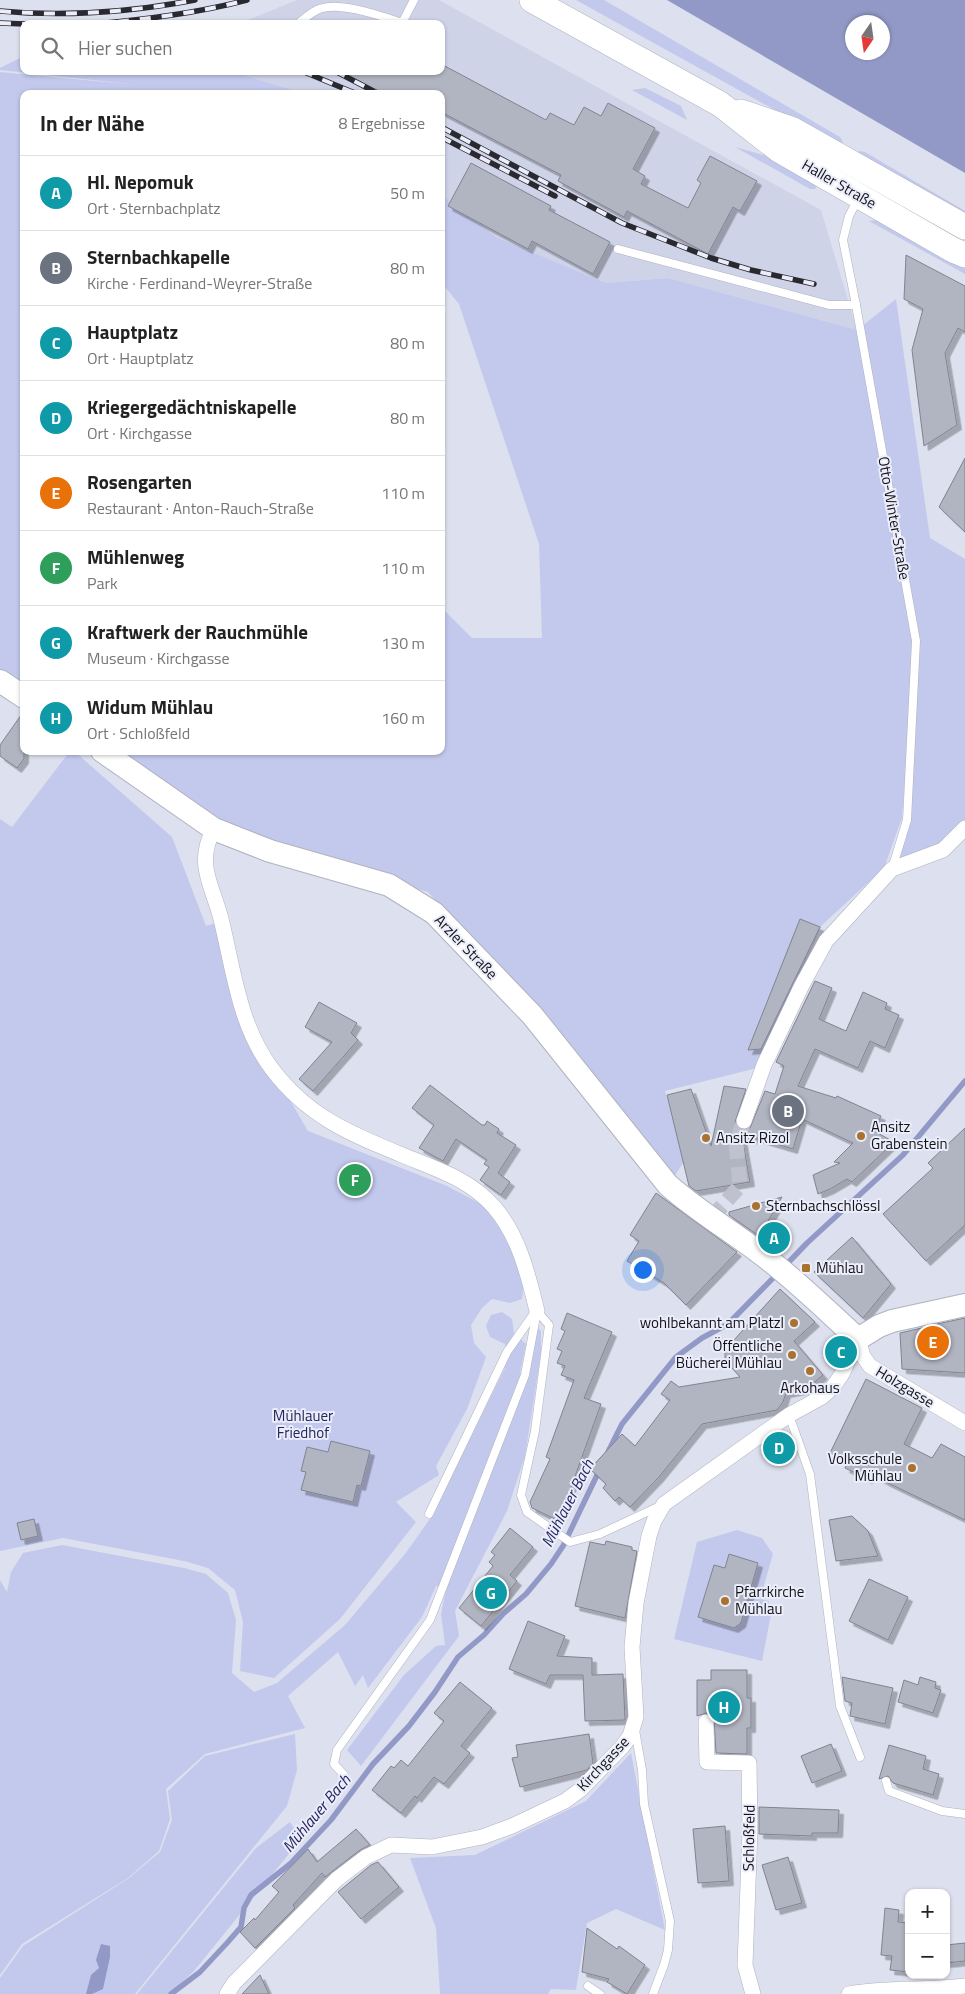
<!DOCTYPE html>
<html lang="de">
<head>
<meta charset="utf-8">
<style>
  :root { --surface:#fff; --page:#f2f2f2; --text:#222; --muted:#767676; --line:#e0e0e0; --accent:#a9722f }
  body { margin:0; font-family:"Titillium Web",sans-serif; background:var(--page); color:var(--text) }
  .controls { position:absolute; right:15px; bottom:15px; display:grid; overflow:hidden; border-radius:10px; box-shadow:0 1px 4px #0004 }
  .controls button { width:45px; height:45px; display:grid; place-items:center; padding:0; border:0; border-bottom:1px solid var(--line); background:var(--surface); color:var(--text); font:25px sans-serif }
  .compass { position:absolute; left:845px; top:15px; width:45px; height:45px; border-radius:50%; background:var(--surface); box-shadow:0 1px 4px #0004; rotate:193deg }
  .you { position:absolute; left:642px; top:1269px; width:18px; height:18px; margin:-12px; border:4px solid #fff; border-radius:50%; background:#1a73e8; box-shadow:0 0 0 8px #1a73e833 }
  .badge { display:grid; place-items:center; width:32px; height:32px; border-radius:50%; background:var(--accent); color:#fff; font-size:16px; font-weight:700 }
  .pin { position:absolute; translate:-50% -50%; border:2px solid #fff; box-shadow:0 1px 5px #0006 }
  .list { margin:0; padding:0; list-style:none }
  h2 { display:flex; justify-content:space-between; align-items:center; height:65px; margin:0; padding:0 20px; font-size:21px }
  h2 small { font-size:16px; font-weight:400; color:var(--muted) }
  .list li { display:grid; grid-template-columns:32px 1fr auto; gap:15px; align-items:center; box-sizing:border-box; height:75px; padding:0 20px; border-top:1px solid var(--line) }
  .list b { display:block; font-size:19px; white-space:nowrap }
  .list p { margin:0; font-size:16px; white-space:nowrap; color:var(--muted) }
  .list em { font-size:16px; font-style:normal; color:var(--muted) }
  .icon { flex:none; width:28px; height:28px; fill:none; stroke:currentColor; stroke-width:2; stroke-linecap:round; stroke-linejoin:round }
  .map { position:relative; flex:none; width:965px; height:1994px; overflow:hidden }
  .search { position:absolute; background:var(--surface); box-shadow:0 1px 4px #0004; left:20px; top:20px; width:425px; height:55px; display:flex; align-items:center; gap:12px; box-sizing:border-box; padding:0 18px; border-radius:10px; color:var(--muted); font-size:19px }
  .panel { position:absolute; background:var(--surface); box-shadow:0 1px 4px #0004; left:20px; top:90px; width:425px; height:665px; border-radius:10px }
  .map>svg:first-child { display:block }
  .built { fill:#cfd3e8 }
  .green { fill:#c3c9ec }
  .water { fill:#9299c6; fill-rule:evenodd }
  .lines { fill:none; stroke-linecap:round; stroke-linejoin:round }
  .stream { stroke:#9299c6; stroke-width:5.5 }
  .building { fill:#b1b4c1; stroke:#818390; filter:url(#shadow) }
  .minor-tunnel { stroke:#bfc1ce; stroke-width:15; stroke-dasharray:15 8; stroke-linecap:butt }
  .service-casing { stroke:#b0b2bf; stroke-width:9 }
  .minor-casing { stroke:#b0b2bf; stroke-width:16 }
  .secondary-casing { stroke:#b0b2bf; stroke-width:24 }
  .primary-casing { stroke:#b0b2bf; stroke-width:26 }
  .service { stroke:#fff; stroke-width:8 }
  .minor { stroke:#fff; stroke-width:15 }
  .secondary { stroke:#fff; stroke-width:22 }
  .primary { stroke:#fff; stroke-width:25 }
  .rail-casing { stroke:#29292f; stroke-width:5.5 }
  .rail { stroke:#ebedfb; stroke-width:4; stroke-dasharray:11; stroke-linecap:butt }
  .poi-dot { fill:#a9722f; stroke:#ebedfb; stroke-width:2 }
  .labels { text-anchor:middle; stroke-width:4; stroke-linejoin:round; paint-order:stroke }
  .street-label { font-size:15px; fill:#121217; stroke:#ebedfb }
  .poi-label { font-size:15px; fill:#121217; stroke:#ebedfb; text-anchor:start }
  .park-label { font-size:15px; fill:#23255c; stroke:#ebedfb }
  .water-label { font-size:16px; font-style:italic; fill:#24265d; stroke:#ebedfb }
</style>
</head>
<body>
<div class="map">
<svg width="965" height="1994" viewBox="0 0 965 1994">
  <defs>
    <filter id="shadow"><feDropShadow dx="4.5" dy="4.5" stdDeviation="0" flood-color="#0004"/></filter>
  </defs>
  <rect width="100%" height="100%" fill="#dde0ee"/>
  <polygon class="built" points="297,0 439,0 821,210 857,330 668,278 606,283 496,237 448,200 441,193 441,94 306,94 230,71 441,71 441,24 238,24"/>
  <g class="green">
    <polygon points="576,0 604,0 840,137 843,142 840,146"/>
    <polygon points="24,56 24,71 230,71 306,94 24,94 24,691 0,674 0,72 138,85 0,70 0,68"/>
    <polygon points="645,88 681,106 687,120 632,90"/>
    <polygon points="735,147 767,156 818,184 815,189 810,189"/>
    <polygon points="859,151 865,152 965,211 965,217 855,156"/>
    <polygon points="441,193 448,200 496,237 606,283 668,278 857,330 896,299 930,538 965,559 965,828 943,850 892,869 907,820 914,666 902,818 884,868 822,925 757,1068 665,1091 685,1160 675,1175 428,892 214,829 107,751 441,751 441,607 472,638 542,638 539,544 459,304 441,282"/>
    <polygon points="878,220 965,267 965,274 869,221"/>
    <polygon points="70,751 74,751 172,837 206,926 222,921 254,1039 308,1131 447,1186 483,1205 507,1237 519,1262 524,1284 522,1299 510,1303 492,1299 482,1308 471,1325 474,1343 486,1357 467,1409 436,1466 439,1475 396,1502 416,1522 340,1619 274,1678 240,1671 243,1622 235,1590 208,1568 184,1561 63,1538 0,1551 0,819 12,827"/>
    <polygon points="502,1312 512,1319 514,1333 526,1344 520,1373 527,1376 538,1328 541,1331 541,1353 525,1456 507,1511 455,1611 459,1636 361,1766 347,1750 404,1675 436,1646 445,1645 441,1614 446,1589 436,1586 422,1617 368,1688 363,1675 355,1686 338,1652 288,1696 305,1728 205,1754 166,1789 170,1819 159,1851 128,1878 22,1944 0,1975 0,1580 7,1592 11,1572 23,1553 62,1545 184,1568 206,1574 228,1593 236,1620 232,1673 254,1692 277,1683 345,1625 405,1554 432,1516 505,1368 505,1344 490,1337 486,1326 491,1315"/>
    <polygon points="737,1530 762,1538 773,1554 760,1599 769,1601 768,1607 772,1609 762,1661 674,1639 697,1542"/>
    <polygon points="295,1734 297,1770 287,1806 135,1994 0,1994 0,1978 23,1946 129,1878 160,1852 172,1820 168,1791 205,1756"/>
    <polygon points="631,1753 665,1930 616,1909 587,1923 576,1990 551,1989 548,1994 440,1994 436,1928 410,1858 475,1855 586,1801"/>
    <polygon points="290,1822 301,1839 194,1971 169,1994 137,1994 256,1848"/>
  </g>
  <g class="water">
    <path d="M667 0H965V173ZM882 22V52H852V22Z"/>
    <polygon points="101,1944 110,1946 110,1957 103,1989 92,1994 86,1994 91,1975 99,1968 96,1960"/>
  </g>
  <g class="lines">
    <g class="stream">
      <polyline points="785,1266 807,1243 903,1155 965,1081"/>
      <polyline points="608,1452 622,1424 676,1357 702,1338 728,1324 778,1273"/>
      <polyline points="171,1994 200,1972 227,1943 241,1927 244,1908 251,1895 290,1864 331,1820 373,1764 409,1726 435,1692 458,1657 484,1635 504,1613 526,1594 551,1564 563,1546 600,1469"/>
    </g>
  </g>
  <g class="building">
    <polygon points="441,64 546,120 550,113 574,125 584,107 601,116 608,103 655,128 633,169 645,176 641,184 688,208 701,183 697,180 710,156 757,181 740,211 733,207 708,254 627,211 624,217 558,181 561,175 441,112 441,94 382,94 340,71 441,71"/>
    <polygon points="471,163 551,206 549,210 610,242 593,274 532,241 528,249 448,206"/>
    <polygon points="906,255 965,286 965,332 958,328 945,353 957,425 924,446 912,350 923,309 904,299"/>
    <polygon points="965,458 965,532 939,507"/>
    <polygon points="24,711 24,759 17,768 0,756 0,745"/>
    <polygon points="800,919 820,927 761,1049 748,1050"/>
    <polygon points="815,981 832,988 819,1019 846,1031 863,992 887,1003 885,1009 899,1015 885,1048 870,1041 858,1068 815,1049 798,1086 836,1098 837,1096 881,1116 874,1131 894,1142 852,1182 847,1179 830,1189 818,1194 813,1175 840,1163 834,1162 853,1143 802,1119 793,1149 753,1137 752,1140 742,1137 750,1182 696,1191 689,1186 667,1095 691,1089 711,1146 724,1086 746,1089 735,1122 740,1130 750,1128 765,1091 775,1094 784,1066 776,1062"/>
    <polygon points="319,1002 357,1023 351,1033 358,1040 313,1091 299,1079 332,1042 305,1027"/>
    <polygon points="430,1085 482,1125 485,1125 487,1121 499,1129 497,1133 516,1145 498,1173 510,1182 501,1195 480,1180 489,1167 484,1164 487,1160 456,1139 443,1161 419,1148 434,1125 412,1108"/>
    <polygon points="965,1128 965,1225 926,1261 883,1214 933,1168 928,1163"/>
    <polygon points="656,1193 737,1252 686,1305 664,1283 627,1261 639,1241 630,1235"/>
    <polygon points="782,1197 763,1230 764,1234 759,1236 729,1215 729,1212"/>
    <polygon points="852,1237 891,1284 863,1318 814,1272"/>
    <polygon points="780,1289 815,1322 794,1341 823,1375 806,1389 786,1393 783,1402 777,1410 702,1424 659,1477 630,1507 619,1497 615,1501 603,1488 606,1484 590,1469 622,1434 635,1446 670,1400 661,1394 671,1381 679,1387 740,1377 725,1360 725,1350"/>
    <polygon points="567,1313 612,1332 584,1398 601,1404 559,1521 532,1508 530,1502 550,1459 546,1457 574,1380 561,1375 565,1366 557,1363 562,1351 557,1349 565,1331 561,1329"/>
    <polygon points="965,1318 965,1373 902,1369 900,1333 926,1327 937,1327 937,1324"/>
    <polygon points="866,1379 922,1408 904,1444 932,1458 941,1444 965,1457 965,1520 886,1482 871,1473 868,1479 845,1468 848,1462 830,1453"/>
    <polygon points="331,1441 370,1451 361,1486 357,1485 353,1502 301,1490 306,1472 301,1471 307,1447 328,1452"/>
    <polygon points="852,1516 868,1531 878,1556 836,1561 829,1520"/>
    <polygon points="34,1519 38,1536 21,1540 17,1523"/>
    <polygon points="510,1528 533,1547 510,1575 517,1581 481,1626 459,1608 493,1566 489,1562 495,1555 491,1552"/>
    <polygon points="606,1541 632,1547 632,1550 637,1551 625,1618 575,1606 590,1542 605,1545"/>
    <polygon points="729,1554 758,1563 741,1623 734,1628 698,1617 714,1565 725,1568"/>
    <polygon points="869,1579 908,1597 888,1640 849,1621"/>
    <polygon points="528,1621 565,1636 557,1656 592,1658 592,1675 623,1674 625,1720 585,1721 583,1675 550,1675 546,1684 509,1669"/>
    <polygon points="711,1670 747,1670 747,1698 751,1698 751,1728 747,1728 747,1754 716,1753 714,1718 706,1713 697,1716 697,1680 711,1680"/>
    <polygon points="842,1677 893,1688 885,1724 850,1716 852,1703 845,1701"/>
    <polygon points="920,1677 936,1682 935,1688 941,1690 933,1713 898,1702 904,1680 918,1685"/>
    <polygon points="460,1682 492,1708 461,1746 470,1753 444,1784 434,1777 417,1798 415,1796 401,1813 372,1790 391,1766 394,1768 401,1760 408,1766 444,1721 434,1713"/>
    <polygon points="589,1734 593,1763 587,1770 520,1787 512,1758 518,1757 516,1745"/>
    <polygon points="831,1744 842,1771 812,1783 801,1756"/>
    <polygon points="889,1745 926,1756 923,1769 939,1774 933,1795 893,1783 888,1776 879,1779"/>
    <polygon points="759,1807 839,1810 838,1833 812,1833 812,1836 759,1834"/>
    <polygon points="725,1826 729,1881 698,1883 693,1829"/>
    <polygon points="356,1829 370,1845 360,1850 325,1877 322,1873 293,1905 295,1908 255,1948 240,1932 254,1918 255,1920 279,1892 272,1886 308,1849 317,1862"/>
    <polygon points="788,1857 802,1903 776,1910 762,1865"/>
    <polygon points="378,1862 399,1887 361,1919 338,1892 371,1865"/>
    <polygon points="885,1908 899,1910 898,1922 909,1923 909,1972 890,1970 892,1956 881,1955"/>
    <polygon points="587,1928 617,1949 619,1946 645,1965 627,1994 607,1982 609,1979 582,1972"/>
    <polygon points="965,1943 965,1961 946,1963 946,1945"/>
    <polygon points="260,1975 269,1994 242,1994"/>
  </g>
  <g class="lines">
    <polyline class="minor-tunnel" points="712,1217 740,1186 736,1143 744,1121"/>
    <defs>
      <g id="service">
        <path d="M298 24C304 19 310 13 317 10 337 0 381 16 402 23L414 0"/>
        <polyline points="858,199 849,216 843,240 856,305 916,641 907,820 892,869"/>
        <polyline points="618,249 829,305 856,305"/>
        <polyline points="537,1311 549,1325 535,1431 521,1495 527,1512 570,1542 600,1534 660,1506"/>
        <polyline points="789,1415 810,1474 840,1706 860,1757"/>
        <polyline points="429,1514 507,1352 535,1312"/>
        <polyline points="635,1730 642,1770 644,1804 670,1921 668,1950 664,1965 653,1994"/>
        <polyline points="344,1775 334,1764 337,1750 430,1620 525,1375 537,1311"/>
        <polyline points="886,1781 889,1791 942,1811 965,1814"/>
        <polyline points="588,1986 600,1994"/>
      </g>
      <g id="minor">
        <path d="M214 829C194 865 214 887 222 923 234 973 240 1027 272 1069 311 1121 359 1137 417 1161 445 1172 473 1183 494 1207 519 1236 528 1274 537 1311"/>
        <polyline points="744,1121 764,1065 802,985 826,941 892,869 943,850 965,828"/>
        <polyline points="858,1339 863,1356 870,1366 965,1423"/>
        <polyline points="706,1722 707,1762 749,1763 750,1830 745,1965 753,1994"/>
        <polyline points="227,1994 234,1983 337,1879 366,1857 391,1845 432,1847 482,1837 512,1826 565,1801 580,1790 622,1747 630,1736 636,1717 632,1647 636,1603 649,1536 654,1521 664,1504 789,1415 822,1397 833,1387 842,1374 858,1339"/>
        <path d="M849 1994C887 1987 926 1991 965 1986"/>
      </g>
      <g id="secondary">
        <polyline points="0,681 24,697"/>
        <path d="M102 751 214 829 270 851 389 885 434 913 532 1015 668 1185C696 1210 730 1230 760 1253 795 1279 826 1310 858 1339L879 1326 892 1321 965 1305"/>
      </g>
      <g id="primary">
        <polyline points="532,0 720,104 779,150 953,250 965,255"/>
        <polyline points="741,112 791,129 965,227"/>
      </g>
    </defs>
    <use href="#service" class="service-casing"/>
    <use href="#minor" class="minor-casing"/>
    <use href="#secondary" class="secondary-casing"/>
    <use href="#primary" class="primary-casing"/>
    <use href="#service" class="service"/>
    <use href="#minor" class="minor"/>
    <use href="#secondary" class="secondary"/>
    <use href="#primary" class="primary"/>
    <defs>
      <g id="rail">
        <path d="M0 11C65 17 131 12 195 0"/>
        <polyline points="0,23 24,24"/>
        <path d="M96 24C148 19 197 13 247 0"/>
        <polyline points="302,71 357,94"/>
        <polyline points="335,71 379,94"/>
        <polyline points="441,127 622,223 711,258 751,270 814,284"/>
        <polyline points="441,137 555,196"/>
      </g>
    </defs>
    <use href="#rail" class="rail-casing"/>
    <use href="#rail" class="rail"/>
  </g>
  <g class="poi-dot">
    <circle cx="861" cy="1136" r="5"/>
    <circle cx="706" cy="1138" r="5"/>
    <circle cx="756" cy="1206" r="5"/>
    <rect x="801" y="1263" width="10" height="10" rx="2.5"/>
    <circle cx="794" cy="1323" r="5"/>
    <circle cx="792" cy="1355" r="5"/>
    <circle cx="810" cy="1371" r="5"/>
    <circle cx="912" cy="1468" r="5"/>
    <circle cx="725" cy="1601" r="5"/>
  </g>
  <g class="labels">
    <g class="street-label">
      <text transform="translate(839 184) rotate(30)" y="5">Haller Straße</text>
      <text transform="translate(894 518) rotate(80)" y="5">Otto-Winter-Straße</text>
      <text transform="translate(466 947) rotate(46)" y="5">Arzler Straße</text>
      <text transform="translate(905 1387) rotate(31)" y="5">Holzgasse</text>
      <text transform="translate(603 1764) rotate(-47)" y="5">Kirchgasse</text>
      <text transform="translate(749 1838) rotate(-89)" y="5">Schloßfeld</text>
    </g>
    <g class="poi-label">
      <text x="871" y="1132">Ansitz<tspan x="871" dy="17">Grabenstein</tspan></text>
      <text x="716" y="1143">Ansitz Rizol</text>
      <text x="766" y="1211">Sternbachschlössl</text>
      <text x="816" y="1273">Mühlau</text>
      <text x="784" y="1328" text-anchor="end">wohlbekannt am Platzl</text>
      <text x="782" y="1351" text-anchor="end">Öffentliche<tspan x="782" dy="17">Bücherei Mühlau</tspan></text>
      <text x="810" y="1393" text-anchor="middle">Arkohaus</text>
      <text x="902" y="1464" text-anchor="end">Volksschule<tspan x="902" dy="17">Mühlau</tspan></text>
      <text x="735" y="1597">Pfarrkirche<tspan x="735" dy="17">Mühlau</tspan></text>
    </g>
    <g class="park-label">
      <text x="303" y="1421">Mühlauer<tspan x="303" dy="17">Friedhof</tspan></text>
    </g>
    <g class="water-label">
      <text transform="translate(567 1503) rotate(-63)" y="6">Mühlauer Bach</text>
      <text transform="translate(316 1813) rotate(-50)" y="6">Mühlauer Bach</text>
    </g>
  </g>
</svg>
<div class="controls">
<button>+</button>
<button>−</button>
</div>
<svg class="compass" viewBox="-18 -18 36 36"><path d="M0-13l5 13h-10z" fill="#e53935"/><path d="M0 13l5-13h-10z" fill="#767676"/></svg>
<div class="you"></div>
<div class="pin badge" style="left:774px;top:1238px;background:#0f9aa8">A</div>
<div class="pin badge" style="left:788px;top:1111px;background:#6b7280">B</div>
<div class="pin badge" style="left:841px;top:1352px;background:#0f9aa8">C</div>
<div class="pin badge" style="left:779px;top:1448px;background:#0f9aa8">D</div>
<div class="pin badge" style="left:933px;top:1342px;background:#e8710a">E</div>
<div class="pin badge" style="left:355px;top:1180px;background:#2e9e5b">F</div>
<div class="pin badge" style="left:491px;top:1593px;background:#0f9aa8">G</div>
<div class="pin badge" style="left:724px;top:1707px;background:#0f9aa8">H</div>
<div class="search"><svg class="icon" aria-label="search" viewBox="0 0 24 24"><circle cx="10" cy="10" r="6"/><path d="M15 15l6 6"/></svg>Hier suchen</div>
<section class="panel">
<h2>In der Nähe<small>8 Ergebnisse</small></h2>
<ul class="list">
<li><span class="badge" style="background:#0f9aa8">A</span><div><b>Hl. Nepomuk</b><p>Ort · Sternbachplatz</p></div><em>50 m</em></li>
<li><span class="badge" style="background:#6b7280">B</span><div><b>Sternbachkapelle</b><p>Kirche · Ferdinand-Weyrer-Straße</p></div><em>80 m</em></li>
<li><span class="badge" style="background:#0f9aa8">C</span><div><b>Hauptplatz</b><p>Ort · Hauptplatz</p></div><em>80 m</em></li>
<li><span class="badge" style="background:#0f9aa8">D</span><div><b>Kriegergedächtniskapelle</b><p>Ort · Kirchgasse</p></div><em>80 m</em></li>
<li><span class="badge" style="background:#e8710a">E</span><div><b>Rosengarten</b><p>Restaurant · Anton-Rauch-Straße</p></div><em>110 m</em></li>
<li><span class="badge" style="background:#2e9e5b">F</span><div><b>Mühlenweg</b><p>Park</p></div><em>110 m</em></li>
<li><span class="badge" style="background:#0f9aa8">G</span><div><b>Kraftwerk der Rauchmühle</b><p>Museum · Kirchgasse</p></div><em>130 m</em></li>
<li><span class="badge" style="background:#0f9aa8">H</span><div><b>Widum Mühlau</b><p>Ort · Schloßfeld</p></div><em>160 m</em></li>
</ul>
</section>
</div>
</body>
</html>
